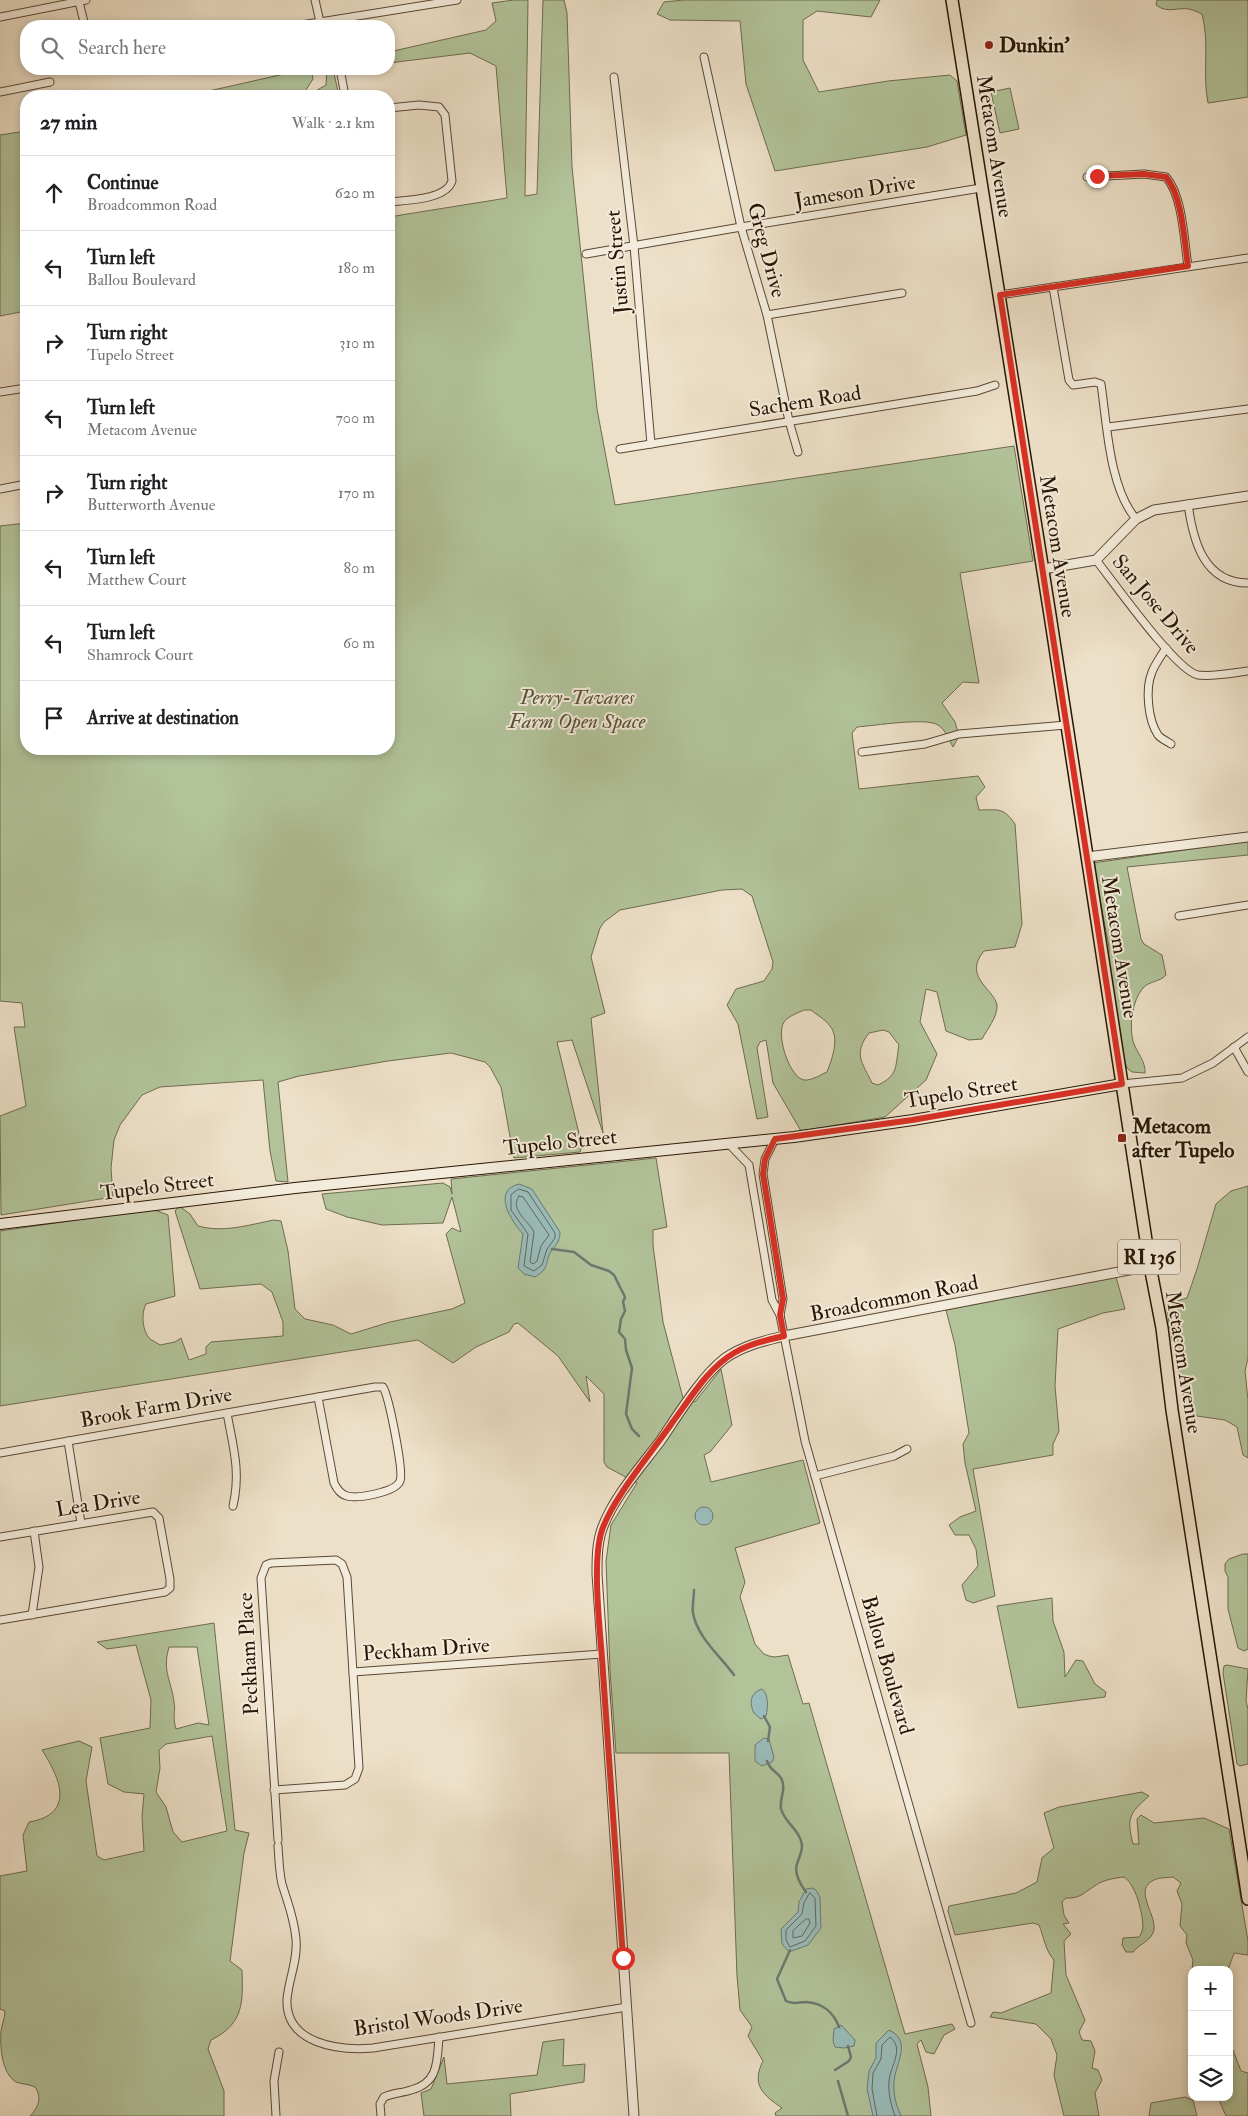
<!DOCTYPE html>
<html lang="en">
<head>
<meta charset="utf-8">
<style>
  :root { --surface:#fff; --page:#f2f2f2; --text:#202124; --muted:#757577; --line:#e0e0e0 }
  body { margin:0; font-family:"IM FELL Double Pica",serif; background:var(--page); color:var(--text) }
  .controls { position:absolute; right:15px; bottom:15px; display:grid; overflow:hidden; border-radius:10px; box-shadow:0 2px 8px #0003 }
  .controls button { width:45px; height:45px; display:grid; place-items:center; padding:0; border:0; border-bottom:1px solid var(--line); background:var(--surface); color:var(--text); font:25px sans-serif }
  .stop { position:absolute; width:15px; height:15px; margin:-11px; border:4px solid #d93025; border-radius:50%; background:#fff }
  .stop.end { background:#d93025; border-color:#fff; box-shadow:0 1px 5px #0008 }
  .list { margin:0; padding:0; list-style:none }
  h2 { display:flex; justify-content:space-between; align-items:center; height:65px; margin:0; padding:0 20px; font-size:21px }
  h2 small { font-size:16px; font-weight:400; color:var(--muted) }
  .list li { display:grid; grid-template-columns:32px 1fr auto; gap:15px; align-items:center; box-sizing:border-box; height:75px; padding:0 20px; border-top:1px solid var(--line) }
  .list b { display:block; font-size:19px; white-space:nowrap }
  .list p { margin:0; font-size:16px; white-space:nowrap; color:var(--muted) }
  .list em { font-size:16px; font-style:normal; color:var(--muted) }
  .icon { flex:none; width:28px; height:28px; fill:none; stroke:currentColor; stroke-width:2; stroke-linecap:round; stroke-linejoin:round }
  .map { position:relative; flex:none; width:1248px; height:2116px; overflow:hidden }
  .search { position:absolute; background:var(--surface); box-shadow:0 2px 8px #0003; left:20px; top:20px; width:375px; height:55px; display:flex; align-items:center; gap:12px; box-sizing:border-box; padding:0 18px; border-radius:20px; color:var(--muted); font-size:19px }
  .panel { position:absolute; background:var(--surface); box-shadow:0 2px 8px #0003; left:20px; top:90px; width:375px; height:665px; border-radius:20px }
  .map>svg:first-child { display:block }
  .green { fill:#b2c39a; stroke:#6e6c4e; fill-rule:evenodd }
  .water { fill:#9abcba; stroke:#6d7970 }
  .lines { fill:none; stroke-linecap:round; stroke-linejoin:round }
  .shore { stroke:#62685e; stroke-width:1 }
  .stream { stroke:#6d7970; stroke-width:2.5 }
  .minor-casing { stroke:#5a4834; stroke-width:9 }
  .tertiary-casing { stroke:#5a4834; stroke-width:11 }
  .secondary-casing { stroke:#291502; stroke-width:12 }
  .primary-casing { stroke:#291502; stroke-width:14 }
  .minor { stroke:#f3ebdb; stroke-width:7 }
  .tertiary { stroke:#f3ebdb; stroke-width:9 }
  .secondary { stroke:#f3ebdb; stroke-width:10 }
  .primary { stroke:#ede0c8; stroke-width:11 }
  .route { stroke:#d93025; stroke-width:6 }
  .poi-dot { fill:#8f2418; stroke:#f3ebdb; stroke-width:2 }
  .labels { text-anchor:middle; stroke-width:4; stroke-linejoin:round; paint-order:stroke }
  .shield { fill:#f3ebdb; stroke:#665543; stroke-width:1 }
  .shield-label { font-size:20px; font-weight:bold; fill:#291502 }
  .poi-label { font-size:21px; font-weight:bold; fill:#291502; stroke:#f3ebdb; text-anchor:start }
  .street-label { font-size:21px; fill:#291502; stroke:#f3ebdb }
  .park-label { font-size:21px; font-style:italic; fill:#595237; stroke:#f3ebdb }
</style>
</head>
<body>
<div class="map">
<svg width="1248" height="2116" viewBox="0 0 1248 2116">
  <rect width="100%" height="100%" fill="#ede0c8"/>
  <filter id="stains"><feTurbulence type="fractalNoise" baseFrequency=".004" numOctaves="4"/><feColorMatrix values="0 0 0 0 .2 0 0 0 0 .09 0 0 0 0 .02 0 0 0 .5 -.17"/></filter>
  <radialGradient id="worn" r=".72"><stop offset=".6" stop-color="#630" stop-opacity="0"/><stop offset="1" stop-color="#630" stop-opacity=".3"/></radialGradient>
  <g class="green">
    <path d="M514 0H528L525 196 537 194 543 0H564L567 13 572 167 597 409 615 505 1014 446 1033 561 960 573 979 683 963 682 942 703 955 722 959 736 953 747C949 740 945 729 938 725 926 717 873 726 857 727L852 733 859 789 978 776 985 787 976 797 979 810C999 810 1003 807 1015 824L1022 924 1015 947 984 951C961 978 998 991 997 1007 997 1017 987 1030 982 1039L969 1040 946 1031 937 992 926 989 920 1022 937 1054 926 1080 885 1117 801 1131 773 1083 766 1040 760 1042 757 1048 768 1117 757 1119 738 1024 727 1005 736 989 764 981 772 969 773 962 752 896 742 889 722 890 620 910 604 922 600 928 591 957 605 1013 591 1018 603 1133 572 1040 557 1042 582 1146 580 1152 514 1158 501 1087 490 1067 485 1062 451 1053 388 1061 299 1076 278 1082 288 1182 276 1181 270 1151 263 1080 160 1087 142 1095 120 1125 114 1140 111 1168 113 1197 1 1215 0 1116 26 1106 14 1027H25L22 1003 0 1001V526L26 523V749H389V213L395 216 507 198 496 66 470 53 389 63V52L486 30 496 21 492 3ZM804 1010H811C817 1015 826 1020 830 1026 840 1038 832 1059 827 1072 820 1075 808 1083 801 1079 788 1072 776 1034 784 1022 788 1016 798 1013 804 1010ZM883 1030 889 1032 899 1045C895 1066 899 1075 878 1085L872 1083C862 1062 853 1054 869 1033Z"/>
    <polygon points="683,0 880,0 871,17 817,11 803,20 803,60 819,92 888,81 950,75 957,81 966,135 927,147 775,171 746,84 740,21 670,20 657,14 664,2"/>
    <path d="M1157 0H1248V97L1208 103C1202 73 1210 43 1202 14 1198 12 1193 10 1189 9 1177 7 1168 14 1156 5Z"/>
    <polygon points="306,69 311,69 313,79 302,96 187,96"/>
    <polygon points="327,69 333,69 339,96 307,96 326,85"/>
    <polygon points="1010,88 1019,129 1000,133 991,92"/>
    <polygon points="26,131 26,311 0,316 0,135"/>
    <path d="M1248 841V855L1127 867 1141 939 1144 944 1162 955 1166 975C1160 982 1149 981 1143 988 1132 1001 1129 1025 1133 1041 1136 1052 1146 1061 1145 1073L1132 1072 1127 1068 1122 1055 1108 974 1109 947 1093 863Z"/>
    <path d="M656 1158 667 1227 653 1230V1245L663 1322 683 1398 695 1402 721 1369 732 1425 710 1452 704 1455 711 1482 803 1460 820 1523 735 1548 745 1582 740 1597 755 1644 764 1654 769 1656 775 1657 788 1655 803 1704 809 1703 905 2034 952 2024 955 2029 944 2035 934 2054 926 2052 921 2040 917 2044 928 2087 931 2116H776L775 2113 782 2108C763 2095 751 2085 763 2061L748 2036 752 2027 740 2010 737 1976 729 1753H616L610 1670 606 1561 611 1525 637 1483 607 1467 604 1462V1394L586 1376 590 1402 558 1356 518 1323 514 1324 509 1332 476 1347 453 1363 418 1340 0 1406V1231L152 1209 168 1215 175 1296 146 1304C141 1313 142 1331 150 1339 153 1341 157 1343 160 1345L175 1342 181 1338 189 1360 206 1354V1347L211 1342 283 1336V1322L272 1292 261 1284 200 1289 175 1211 179 1206 190 1214 198 1226C224 1233 248 1225 274 1220L281 1221 288 1251 295 1309 305 1319 333 1325 351 1334 390 1322 452 1309 465 1303 446 1234 452 1228 461 1232 452 1197 443 1223 382 1225 347 1217 326 1209 322 1194 443 1183 450 1187 452 1194 451 1179Z"/>
    <polygon points="1248,1186 1248,1358 1245,1371 1248,1400 1248,1458 1243,1455 1237,1427 1225,1420 1197,1416 1186,1407 1177,1364 1183,1350 1172,1341 1166,1304 1187,1298 1197,1269 1216,1204 1231,1191"/>
    <polygon points="1116,1277 1125,1309 1103,1313 1058,1329 1055,1386 1059,1431 1053,1444 1053,1455 973,1469 995,1596 973,1603 966,1600 962,1585 978,1566 976,1549 969,1535 955,1535 949,1525 960,1517 976,1511 965,1463 963,1444 969,1433 955,1345 946,1310"/>
    <polygon points="1243,1554 1248,1554 1248,1649 1244,1651 1238,1648 1228,1609 1228,1577 1225,1571 1225,1564 1229,1559"/>
    <polygon points="1052,1598 1053,1621 1064,1652 1065,1677 1076,1660 1083,1661 1095,1684 1106,1692 1105,1697 1018,1708 997,1606"/>
    <path d="M214 1623 235 1830 249 1833 244 1853 230 1961 242 1970C243 2002 244 2024 211 2040L208 2049 224 2091V2116H30C39 2107 42 2097 35 2087 29 2084 21 2084 16 2082 1 2073 0 2045 1 2031 2 2024 5 2018 5 2011L0 2009V1876L27 1871 23 1835 29 1822C76 1814 60 1778 42 1750L79 1741 92 1747 86 1781 97 1856 104 1860 144 1851 142 1816 144 1794 124 1792 108 1784 100 1738 150 1728 151 1700 136 1645 107 1649 97 1642ZM169 1647H197L209 1725 198 1723 176 1729C172 1716 176 1712 174 1702 171 1679 162 1672 169 1647ZM212 1736 227 1831 182 1842 173 1832 166 1807 156 1792 160 1768 159 1750 166 1744Z"/>
    <polygon points="1227,1665 1248,1669 1246,1701 1248,1709 1248,1764 1240,1766 1237,1764 1223,1673 1224,1666"/>
    <path d="M1142 1792 1149 1796C1130 1813 1126 1817 1133 1844H1139L1137 1819 1141 1815 1154 1823 1204 1818 1229 1829 1248 1941V1955L1234 1953 1228 1970H1192L1193 1960 1186 1943 1187 1935 1180 1926 1182 1904 1177 1891 1181 1883 1173 1877C1167 1878 1160 1877 1154 1880 1133 1889 1156 1914 1154 1929 1153 1940 1139 1944 1133 1952H1126L1122 1945 1123 1938 1139 1937C1141 1934 1143 1930 1143 1926 1142 1911 1136 1885 1124 1877 1115 1878 1103 1880 1096 1885 1085 1892 1080 1899 1066 1898L1062 1902 1064 1915 1069 1923 1063 1924 1071 1934 1064 1941 1066 1975 1085 2020 1079 2032 1082 2040 1091 2041 1095 2051 1092 2068 1098 2070 1102 2080 1095 2093 1099 2116H1064L1054 2075 1057 2055 1051 2039 1036 2024 990 2017 993 2012 1001 2013 1051 1993 1054 1960C1045 1950 1044 1937 1039 1925L1033 1923 955 1935 948 1911 949 1906 1016 1893 1037 1882 1042 1858 1054 1848 1044 1813 1059 1807Z"/>
    <polygon points="564,2039 563,2066 585,2064 584,2082 510,2094 511,2116 424,2116 421,2093 431,2089 444,2057 447,2084 537,2075 543,2042"/>
    <polygon points="1229,2048 1233,2050 1241,2071 1248,2073 1248,2116 1226,2116 1219,2100 1219,2097 1229,2097"/>
    <polygon points="1185,2097 1193,2100 1197,2116 1149,2116 1151,2103"/>
  </g>
  <g class="water">
    <path d="M519 1184 532 1189 560 1232C560 1240 557 1244 552 1250 544 1261 551 1268 535 1277L524 1274 518 1268 523 1234C512 1222 491 1191 519 1184Z"/>
    <circle cx="704" cy="1516" r="9"/>
    <path d="M762 1689C769 1695 768 1707 766 1716L761 1719 754 1713C749 1703 750 1693 762 1689Z"/>
    <polygon points="764,1738 769,1739 774,1758 772,1762 762,1766 755,1761 755,1745"/>
    <polygon points="812,1888 816,1890 820,1897 821,1928 808,1945 789,1952 782,1944 781,1929 798,1912 799,1902 806,1889"/>
    <polygon points="841,2025 855,2040 854,2046 844,2048 835,2047 833,2041 834,2029"/>
    <path d="M889 2030C913 2041 895 2064 894 2082 893 2094 896 2105 901 2116H873L867 2089 869 2071 876 2058V2043Z"/>
  </g>
  <g class="lines">
    <g class="shore">
      <polygon points="519,1189 528,1192 555,1233 555,1238 547,1249 542,1265 534,1271 524,1266 528,1234 511,1210 511,1195"/>
      <path d="M519 1196 523 1197 549 1235 541 1246 537 1261 533 1264 530 1262 534 1232C529 1221 509 1210 519 1196Z"/>
      <polygon points="810,1893 815,1898 816,1926 805,1941 790,1947 786,1940 786,1930 802,1914 804,1903"/>
      <polygon points="806,1919 809,1919 810,1923 802,1936 793,1938 793,1931"/>
      <path d="M877 2116 872 2089 873 2073 881 2059 882 2045 890 2037C905 2049 890 2066 889 2081 888 2093 891 2105 895 2116"/>
    </g>
    <g class="stream">
      <polyline points="552,1249 574,1252 591,1265 609,1271 614,1275 625,1297 623,1302 625,1311 621,1319 619,1332 625,1339 626,1350 632,1368 626,1414 632,1429 639,1436"/>
      <path d="M694 1590C694 1597 692 1606 693 1613 697 1637 721 1657 734 1675"/>
      <polyline points="764,1716 770,1727 768,1741"/>
      <path d="M767 1761C771 1772 777 1771 781 1778 787 1789 779 1798 781 1809 785 1823 800 1830 802 1845 802 1853 799 1857 797 1864 794 1873 800 1884 806 1892"/>
      <path d="M790 1950 777 1979 786 2001C793 2005 799 2002 806 2002 823 2003 834 2013 839 2027"/>
      <polyline points="835,2070 849,2061 851,2057 848,2046"/>
      <polyline points="838,2081 848,2116"/>
    </g>
    <defs>
      <g id="minor">
        <polyline points="315,0 320,22"/>
        <polyline points="79,2 85,26"/>
        <polyline points="0,17 86,0"/>
        <polyline points="295,26 457,0"/>
        <polyline points="704,57 741,227 767,315 789,421 798,452"/>
        <polyline points="340,69 345,96"/>
        <polyline points="614,77 634,246 651,444"/>
        <polyline points="0,92 50,82"/>
        <path d="M389 108 419 105 439 107 445 115 452 181C446 200 406 200 389 202"/>
        <path d="M1087 177 1144 174 1166 177C1183 196 1184 241 1188 266"/>
        <polyline points="586,254 741,227 981,188"/>
        <path d="M1053 287 1069 380 1073 385 1095 382 1101 384C1107 424 1109 487 1136 519"/>
        <polyline points="999,295 1248,258"/>
        <polyline points="767,315 902,293"/>
        <polyline points="0,392 26,388"/>
        <polyline points="1108,427 1248,409"/>
        <polyline points="620,449 977,391 995,385"/>
        <polyline points="0,489 26,484"/>
        <path d="M1188 504C1193 541 1204 583 1248 583"/>
        <path d="M1096 560C1113 581 1176 671 1198 675 1213 677 1233 673 1248 671"/>
        <path d="M1166 648C1161 656 1155 664 1152 672 1145 689 1148 720 1158 735 1161 739 1167 741 1171 744"/>
        <polyline points="862,752 925,744 959,734 1066,725"/>
        <polyline points="1179,916 1248,905"/>
        <polyline points="1234,1047 1248,1072"/>
        <polyline points="1122,1084 1182,1078 1213,1063 1248,1037"/>
        <polyline points="775,1139 765,1159 763,1174 783,1299 780,1315"/>
        <polyline points="729,1144 749,1165 772,1300 780,1315 805,1441 971,2023"/>
        <path d="M375 1387H383C389 1397 404 1472 400 1481 396 1492 358 1499 347 1496 340 1494 337 1489 334 1483L318 1397Z"/>
        <path d="M227 1413C233 1447 241 1471 233 1506"/>
        <polyline points="68,1441 81,1523"/>
        <polyline points="0,1453 318,1397"/>
        <polyline points="815,1476 894,1456 907,1449"/>
        <polyline points="0,1537 153,1512 159,1518 170,1579 170,1588 165,1592 0,1620"/>
        <polyline points="32,1615 39,1567 34,1531"/>
        <polyline points="353,1672 602,1654"/>
        <polyline points="274,1790 345,1785 355,1779 359,1768 347,1577 342,1564 336,1560 271,1563 266,1565 261,1578 278,1840"/>
        <path d="M278 1846C279 1859 279 1871 282 1884 288 1904 294 1917 296 1939 298 1960 289 1978 287 1999 285 2044 339 2051 373 2048L627 2007"/>
        <polyline points="276,2116 274,2081 279,2052"/>
        <path d="M381 2116 380 2104 384 2097C392 2093 402 2093 411 2090 439 2083 437 2061 439 2037"/>
      </g>
      <g id="tertiary">
        <polyline points="1043,569 1096,560 1136,519 1154,510 1248,496"/>
        <polyline points="1087,857 1248,837"/>
        <path d="M634 2116 597 1574C597 1559 597 1543 602 1529 614 1496 641 1467 661 1440 678 1415 701 1377 724 1359 742 1346 763 1341 784 1336L1150 1266"/>
      </g>
      <polyline id="secondary" points="0,1224 295,1188 794,1137 913,1120 1122,1084"/>
      <polyline id="primary" points="952,0 1050,615 1150,1266 1162,1328 1172,1410 1248,1899"/>
    </defs>
    <use href="#minor" class="minor-casing"/>
    <use href="#tertiary" class="tertiary-casing"/>
    <use href="#secondary" class="secondary-casing"/>
    <use href="#primary" class="primary-casing"/>
    <use href="#minor" class="minor"/>
    <use href="#tertiary" class="tertiary"/>
    <use href="#secondary" class="secondary"/>
    <use href="#primary" class="primary"/>
  </g>
  <g class="lines">
    <path class="route" d="M623 1958C617 1863 610 1768 603 1673 601 1636 591 1563 602 1530 613 1498 652 1452 672 1423 690 1399 708 1368 734 1353 749 1344 767 1340 784 1336L780 1315 783 1299 763 1174 765 1159 775 1139 912 1120 1122 1084 1000 295 1188 266C1184 241 1183 197 1166 177L1144 174 1097 176"/>
  </g>
  <g class="poi-dot">
    <circle cx="989" cy="45" r="5"/>
    <rect x="1117" y="1133" width="10" height="10" rx="2.5"/>
  </g>
  <g class="labels">
    <rect class="shield" x="1118" y="1239.5" width="62" height="35" rx="4"/>
    <g class="shield-label">
      <text x="1149" y="1264">RI 136</text>
    </g>
    <g class="poi-label">
      <text x="999" y="52">Dunkin'</text>
      <text x="1132" y="1133">Metacom<tspan x="1132" dy="24">after Tupelo</tspan></text>
    </g>
    <g class="street-label">
      <text transform="translate(995 146) rotate(81)" y="7">Metacom Avenue</text>
      <text transform="translate(855 191) rotate(-9)" y="7">Jameson Drive</text>
      <text transform="translate(767 250) rotate(75)" y="7">Greg Drive</text>
      <text transform="translate(617 262) rotate(-95)" y="7">Justin Street</text>
      <text transform="translate(805 401) rotate(-9)" y="7">Sachem Road</text>
      <text transform="translate(1058 546) rotate(81)" y="7">Metacom Avenue</text>
      <text transform="translate(1156 604) rotate(50)" y="7">San Jose Drive</text>
      <text transform="translate(1120 947) rotate(81)" y="7">Metacom Avenue</text>
      <text transform="translate(961 1092) rotate(-9)" y="7">Tupelo Street</text>
      <text transform="translate(560 1142) rotate(-6)" y="7">Tupelo Street</text>
      <text transform="translate(157 1186) rotate(-7)" y="7">Tupelo Street</text>
      <text transform="translate(894 1298) rotate(-11)" y="7">Broadcommon Road</text>
      <text transform="translate(1184 1362) rotate(81)" y="7">Metacom Avenue</text>
      <text transform="translate(156 1407) rotate(-10)" y="7">Brook Farm Drive</text>
      <text transform="translate(98 1503) rotate(-9)" y="7">Lea Drive</text>
      <text transform="translate(426 1649) rotate(-4)" y="7">Peckham Drive</text>
      <text transform="translate(248 1654) rotate(-93)" y="7">Peckham Place</text>
      <text transform="translate(888 1665) rotate(74)" y="7">Ballou Boulevard</text>
      <text transform="translate(438 2017) rotate(-8)" y="7">Bristol Woods Drive</text>
    </g>
    <g class="park-label">
      <text x="577" y="704">Perry-Tavares<tspan x="577" dy="24">Farm Open Space</tspan></text>
    </g>
  </g>
  <rect width="100%" height="100%" filter="url(#stains)"/>
  <rect width="100%" height="100%" fill="url(#worn)"/>
</svg>
<div class="controls">
<button>+</button>
<button>−</button>
<button><svg class="icon" aria-label="layers" viewBox="0 0 24 24"><path d="M12 4l9 5-9 5-9-5zM3 14l9 5 9-5"/></svg></button>
</div>
<div class="stop" style="left:623px;top:1958px"></div>
<div class="stop end" style="left:1097px;top:176px"></div>
<div class="search"><svg class="icon" aria-label="search" viewBox="0 0 24 24"><circle cx="10" cy="10" r="6"/><path d="M15 15l6 6"/></svg>Search here</div>
<section class="panel">
<h2>27 min<small>Walk · 2.1 km</small></h2>
<ul class="list">
<li><svg class="icon" aria-label="ahead" viewBox="0 0 24 24"><path d="M12 20V5M6 11l6-6 6 6"/></svg><div><b>Continue</b><p>Broadcommon Road</p></div><em>620 m</em></li>
<li><svg class="icon" aria-label="left" viewBox="0 0 24 24"><path d="M17 20v-9H6M10 6l-5 5 5 5"/></svg><div><b>Turn left</b><p>Ballou Boulevard</p></div><em>180 m</em></li>
<li><svg class="icon" aria-label="right" viewBox="0 0 24 24"><path d="M7 20v-9h11M14 6l5 5-5 5"/></svg><div><b>Turn right</b><p>Tupelo Street</p></div><em>310 m</em></li>
<li><svg class="icon" aria-label="left" viewBox="0 0 24 24"><path d="M17 20v-9H6M10 6l-5 5 5 5"/></svg><div><b>Turn left</b><p>Metacom Avenue</p></div><em>700 m</em></li>
<li><svg class="icon" aria-label="right" viewBox="0 0 24 24"><path d="M7 20v-9h11M14 6l5 5-5 5"/></svg><div><b>Turn right</b><p>Butterworth Avenue</p></div><em>170 m</em></li>
<li><svg class="icon" aria-label="left" viewBox="0 0 24 24"><path d="M17 20v-9H6M10 6l-5 5 5 5"/></svg><div><b>Turn left</b><p>Matthew Court</p></div><em>80 m</em></li>
<li><svg class="icon" aria-label="left" viewBox="0 0 24 24"><path d="M17 20v-9H6M10 6l-5 5 5 5"/></svg><div><b>Turn left</b><p>Shamrock Court</p></div><em>60 m</em></li>
<li><svg class="icon" aria-label="arrive" viewBox="0 0 24 24"><path d="M6 21V4h12l-3 4 3 4H6"/></svg><div><b>Arrive at destination</b></div></li>
</ul>
</section>
</div>
</body>
</html>
